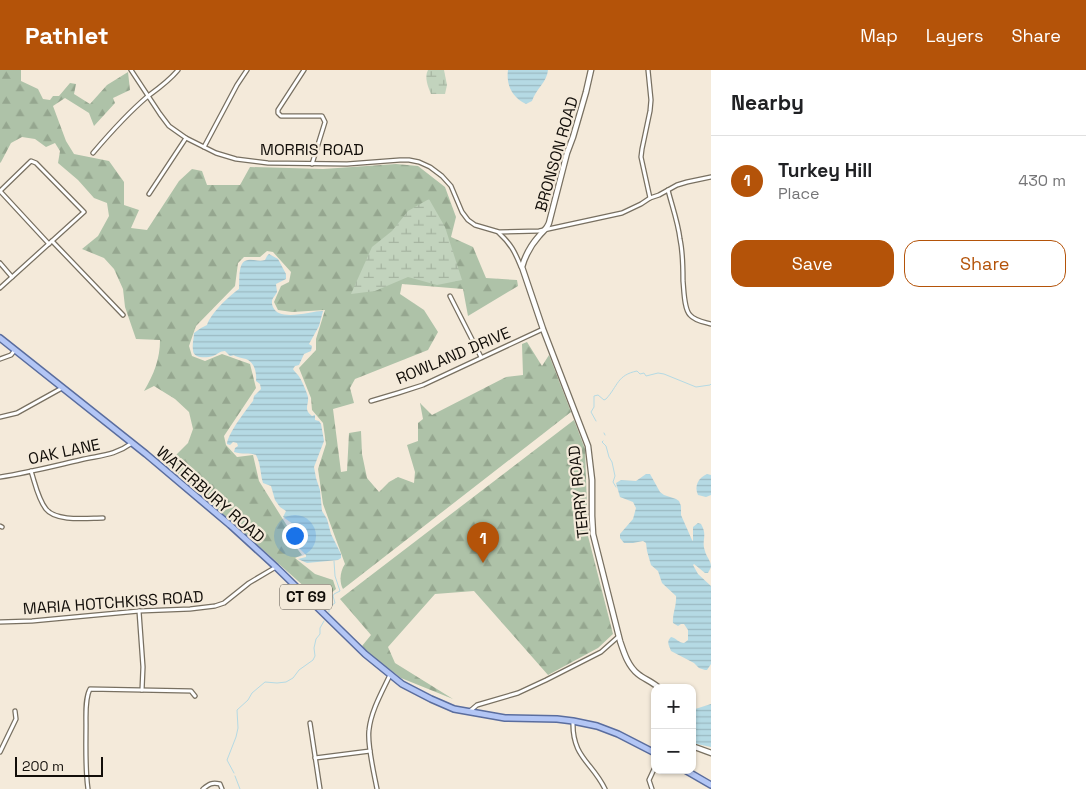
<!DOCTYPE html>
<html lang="en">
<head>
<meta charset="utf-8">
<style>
  :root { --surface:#fff; --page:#f6f6f6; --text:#202124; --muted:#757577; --line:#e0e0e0; --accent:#b45309 }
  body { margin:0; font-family:"Space Grotesk",sans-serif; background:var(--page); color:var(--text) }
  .controls { position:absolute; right:15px; bottom:15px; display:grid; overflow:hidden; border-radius:10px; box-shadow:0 1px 4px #0004 }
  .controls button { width:45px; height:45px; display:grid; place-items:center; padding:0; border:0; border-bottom:1px solid var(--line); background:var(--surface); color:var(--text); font:25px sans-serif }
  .scale { position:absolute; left:15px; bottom:12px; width:88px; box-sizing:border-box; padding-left:5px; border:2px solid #120e09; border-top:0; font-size:14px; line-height:18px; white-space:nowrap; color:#120e09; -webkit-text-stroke:4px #f4eada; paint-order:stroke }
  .you { position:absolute; left:294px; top:465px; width:18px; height:18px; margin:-12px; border:4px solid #fff; border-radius:50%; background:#1a73e8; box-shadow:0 0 0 8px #1a73e833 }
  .badge { display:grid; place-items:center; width:32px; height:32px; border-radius:50%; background:var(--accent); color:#fff; font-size:16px; font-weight:700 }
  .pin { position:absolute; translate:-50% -41px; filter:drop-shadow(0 1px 2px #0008) }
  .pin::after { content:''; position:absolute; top:26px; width:18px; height:15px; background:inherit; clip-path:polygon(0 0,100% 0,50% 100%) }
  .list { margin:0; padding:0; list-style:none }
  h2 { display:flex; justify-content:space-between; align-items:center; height:65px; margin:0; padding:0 20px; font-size:21px }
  h2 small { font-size:16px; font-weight:400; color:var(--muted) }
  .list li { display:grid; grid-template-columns:32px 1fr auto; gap:15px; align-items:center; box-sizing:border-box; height:90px; padding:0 20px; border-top:1px solid var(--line) }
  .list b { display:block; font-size:19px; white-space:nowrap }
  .list p { margin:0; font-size:16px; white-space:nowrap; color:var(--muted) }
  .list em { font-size:16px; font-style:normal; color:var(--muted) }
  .actions { display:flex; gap:10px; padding:15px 20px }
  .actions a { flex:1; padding:11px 0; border:1px solid var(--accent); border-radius:15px; text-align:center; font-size:18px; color:var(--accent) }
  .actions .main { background:var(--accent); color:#fff }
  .map { position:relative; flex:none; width:711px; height:719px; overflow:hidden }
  header { display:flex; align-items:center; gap:30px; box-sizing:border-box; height:70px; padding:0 25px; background:var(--accent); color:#fff }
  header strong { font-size:24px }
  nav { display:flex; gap:28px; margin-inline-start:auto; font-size:18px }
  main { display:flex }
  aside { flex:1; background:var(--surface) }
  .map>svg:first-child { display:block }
  .forest { fill:url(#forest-firs) }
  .wetland { fill:url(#wetland-marsh) }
  .water { fill:url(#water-rules) }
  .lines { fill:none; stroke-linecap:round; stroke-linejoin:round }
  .stream { stroke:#b5dae4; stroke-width:1 }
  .street-casing { stroke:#787061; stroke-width:5.5 }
  .secondary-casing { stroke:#787061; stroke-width:7 }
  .primary-casing { stroke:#5a6d9e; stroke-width:8 }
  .street { stroke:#fff; stroke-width:3 }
  .secondary { stroke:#fff; stroke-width:4.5 }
  .primary { stroke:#b3c6f5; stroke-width:5 }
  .labels { text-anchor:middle; stroke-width:4.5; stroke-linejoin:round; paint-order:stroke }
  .shield { fill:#f4eada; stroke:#565048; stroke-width:1 }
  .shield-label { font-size:15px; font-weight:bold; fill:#120e09 }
  .street-label { font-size:16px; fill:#120e09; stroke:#f4eada }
</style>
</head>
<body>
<header>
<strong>Pathlet</strong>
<nav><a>Map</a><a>Layers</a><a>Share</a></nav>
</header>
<main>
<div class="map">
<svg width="711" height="719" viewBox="0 0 711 719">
  <defs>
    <pattern id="forest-firs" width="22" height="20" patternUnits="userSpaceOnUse" patternTransform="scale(1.25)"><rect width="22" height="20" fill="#aec2a8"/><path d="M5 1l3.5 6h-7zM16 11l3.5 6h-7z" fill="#95a68f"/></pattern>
    <pattern id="wetland-marsh" width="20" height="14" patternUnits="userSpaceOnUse" patternTransform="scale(1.25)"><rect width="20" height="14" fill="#c2d3bd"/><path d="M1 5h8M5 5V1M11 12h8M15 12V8" fill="none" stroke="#a6b4a1"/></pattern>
    <pattern id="water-rules" width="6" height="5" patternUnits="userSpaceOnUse" patternTransform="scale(1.25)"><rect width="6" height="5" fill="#b5dae4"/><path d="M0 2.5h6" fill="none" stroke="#9bbac2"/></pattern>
  </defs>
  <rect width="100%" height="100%" fill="#f4eada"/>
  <g class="forest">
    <path d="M0 0H21V11L38 19 43 29 50 30 53 26H59L70 13 76 14 74 24 90 34 107 15 128 2 130 20 113 28 115 33 94 56 89 43 65 28 53 36 66 71 74 84 109 91 124 112V135L139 140 131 158 147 160 179 111 192 99 202 101 207 115H240L250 97 323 99 396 94 418 96 445 117 456 147 451 167 473 177 486 208 517 210 518 216 468 246 463 219 402 214 400 224 424 240 438 262 428 280 355 309 350 318 354 333 333 339 341 402 347 401 349 363 361 361 362 384 367 408 379 422 389 412 398 407 414 413 415 402 407 375 418 371V353L423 349 420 333 432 345 506 307 523 305 522 274 527 272 542 296 549 285 571 342 343 519C339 512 340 501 345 494L323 434 318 399 326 374 323 353 312 340 311 328 299 298 316 280V269L325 240 292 242 278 240 274 232 281 216 289 212 291 202 273 182 267 181 260 187H244L238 193 235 216 196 256 189 276 192 286 205 291 222 284 250 294 256 318 224 366 226 375 237 387 253 385 259 411 289 459V468L302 485 295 488 315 504 333 510 336 519 328 526 316 527 167 394 188 373 193 359 189 342 175 329 154 316 144 321C154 304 160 289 160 270L136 269 125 237 123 219 114 199 104 188 82 179 98 166 109 146 107 133 94 128 78 110 58 93 60 81 55 73 46 77 35 69 22 67 11 73 1 92 0 93Z"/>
    <polygon points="574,350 585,379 588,466 613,564 598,578 548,605 474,521 435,524 388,577 395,593 453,629 401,608 372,586 362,576 371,565 340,529"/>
  </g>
  <g class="wetland">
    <path d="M428 0H444L447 15 445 24H431C428 17 424 7 428 0Z"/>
    <polygon points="429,129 445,157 462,210 437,215 408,207 375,221 351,224 372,177 392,161 408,141"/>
  </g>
  <g class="water">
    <path d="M508 0H548C547 12 536 19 532 31L526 34C512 27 506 15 508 0Z"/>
    <path d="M269 184 278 189 286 204V209L276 214C276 216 277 220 277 222 274 228 270 229 273 237 279 252 311 241 323 241L319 256 309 274 312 276 311 281 304 284 299 295 295 296 293 299C294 301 296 303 298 305 301 308 307 323 308 327 309 335 303 339 312 346L315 345V350L319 351 321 354 324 371 314 397 316 408 320 420 322 441 327 449 331 464 341 484V488L338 490 307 493 298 489 306 487V485L297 476 291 467 294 459 293 454 283 447 286 441 280 437 275 430 271 416 263 413C260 403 261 394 256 385 250 382 242 385 234 382L235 378 238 376 237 373 233 372 230 375 227 374C228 363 246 340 253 331L254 326 261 319 260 314 256 311C257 302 254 292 246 289 243 288 240 288 238 287 231 285 236 285 230 286L225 281C220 281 218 284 213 286 207 288 193 289 193 280 192 274 194 268 194 263L201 258 207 255C211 243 228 227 239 219 240 211 237 191 248 190 254 189 259 192 265 190L267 186Z"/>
    <path d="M646 404H650L660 422 664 425 676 429 679 431 681 436V445L692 470 693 471V457L698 453 701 454C708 466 701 470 705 481 706 486 711 491 711 496 711 498 709 501 708 503H705L694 494 693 495 698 504 711 516V594L707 600H705L699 598 694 593 671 581C669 575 666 572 671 567 676 568 679 573 684 573L688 570V560L684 554H681L678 556 673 553C672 544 677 535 676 526L662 513 658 501 651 495 647 481 646 473 643 471 633 473H624L620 468V464L633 449 636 438 633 432 620 427 616 413 621 410 636 411Z"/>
    <path d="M707 404 711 405V425L706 427 698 425C694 416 698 408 707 404Z"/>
    <polygon points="711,634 711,677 692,673 692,640"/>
  </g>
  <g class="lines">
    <g class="stream">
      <path d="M596 351 591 342 594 337V326L598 325 604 330 606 329C618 316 617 305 637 301L640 304 644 303 646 306 658 303 664 304 696 317 710 315 711 314"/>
      <polyline points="604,363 605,365"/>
      <polyline points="603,371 602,372 606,376 609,387 612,392 615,406 613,412 616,417"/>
      <polyline points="329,542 329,537 335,533 333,526 334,524 340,521 335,506 334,491"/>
      <polyline points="234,703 227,690 236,667 238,658 237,640 248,630 252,623 265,612 277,613 286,612 293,608 299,600 313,590 315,586 314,578 316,569 320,564 320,558 324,551"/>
      <polyline points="235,706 240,719"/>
    </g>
    <defs>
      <g id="street">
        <polyline points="131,0 160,44 169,56 186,68 216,83 236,89 268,93 347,94 400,90 409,90 419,92 430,97 442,106 451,116 462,142 468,150 475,155 499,162 539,161 622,143 641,134 650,128 659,125 677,115 687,112 711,107"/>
        <polyline points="304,0 278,40 278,43 281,46 322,46 325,52 312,94"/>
        <polyline points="648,0 651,30 650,41 642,79 641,87 650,128"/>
        <polyline points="204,77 237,15 247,0"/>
        <path d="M93 83C110 63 128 43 148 26 159 18 169 11 178 0"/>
        <path d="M668 120C672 136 678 152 680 169 683 183 683 197 683 211 684 220 684 239 690 245 695 251 704 252 711 254"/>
        <polyline points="0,121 31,91 36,93 84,142 0,218"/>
        <polyline points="0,121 49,174"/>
        <polyline points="149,124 186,68"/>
        <path d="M499 163C511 174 515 182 521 197"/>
        <polyline points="52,171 123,245"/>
        <polyline points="0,193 12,207"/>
        <polyline points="450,226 481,287"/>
        <polyline points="0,289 11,285 15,280"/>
        <polyline points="371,331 398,323 423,315 543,259"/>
        <polyline points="0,347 17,343 62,318"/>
        <path d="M31 401C35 413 38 429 46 439 56 452 88 448 103 448"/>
        <path d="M0 407C27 403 54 396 80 390 101 385 114 386 132 373"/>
        <polyline points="0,456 2,457"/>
        <polyline points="139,541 143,597 142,620"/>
        <polyline points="0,552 32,551 139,541 190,539 215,536 224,533 249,513 276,497"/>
        <polyline points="470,641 477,635 518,623 546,610 601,582 619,566"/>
        <path d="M573 652C572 687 592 692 605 719"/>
        <polyline points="310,653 320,719"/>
        <polyline points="0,682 16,649 15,641"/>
        <polyline points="315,688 370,681"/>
        <path d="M88 719C85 698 86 676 86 655 86 644 85 628 90 619L191 621 195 626"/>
        <path d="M203 719C209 714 212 712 220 714L222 719"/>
        <path d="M377 719C374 703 367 675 369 660 371 641 382 622 390 605"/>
        <polyline points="652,719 649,710 655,697"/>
      </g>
      <g id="secondary">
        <path d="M591 0 586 22 573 67 567 83 549 153C547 159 543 161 539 166 531 175 525 186 522 197L543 259 588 376 592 410V446L593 464 620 571C624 583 628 596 638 604 644 609 653 612 659 618"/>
        <polyline points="692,676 711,683"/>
      </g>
      <g id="primary">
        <polyline points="0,268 146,384 230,455 276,497 365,584 402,614 431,629 454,639 505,648 557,649 573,651 597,656 618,664 655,683"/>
        <polyline points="685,700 711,715"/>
      </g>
    </defs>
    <use href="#street" class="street-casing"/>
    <use href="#secondary" class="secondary-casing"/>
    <use href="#primary" class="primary-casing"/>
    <use href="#street" class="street"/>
    <use href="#secondary" class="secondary"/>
    <use href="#primary" class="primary"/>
  </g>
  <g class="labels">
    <rect class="shield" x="280" y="514.5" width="52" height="25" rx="4"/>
    <g class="shield-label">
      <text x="306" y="532">CT 69</text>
    </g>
    <g class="street-label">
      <text x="312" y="85">MORRIS ROAD</text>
      <text transform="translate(556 84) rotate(-74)" y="6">BRONSON ROAD</text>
      <text transform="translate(453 285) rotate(-23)" y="6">ROWLAND DRIVE</text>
      <text transform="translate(64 381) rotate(-12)" y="6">OAK LANE</text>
      <text transform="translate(578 422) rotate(-96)" y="6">TERRY ROAD</text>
      <text transform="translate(211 424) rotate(41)" y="6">WATERBURY ROAD</text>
      <text transform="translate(113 532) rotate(-4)" y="6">MARIA HOTCHKISS ROAD</text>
    </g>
  </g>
</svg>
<div class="controls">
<button>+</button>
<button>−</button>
</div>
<div class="scale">200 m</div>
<div class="you"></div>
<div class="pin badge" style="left:483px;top:493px">1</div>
</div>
<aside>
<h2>Nearby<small></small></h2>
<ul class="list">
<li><span class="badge">1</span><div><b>Turkey Hill</b><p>Place</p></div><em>430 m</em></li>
</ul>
<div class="actions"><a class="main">Save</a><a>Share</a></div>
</aside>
</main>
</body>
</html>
